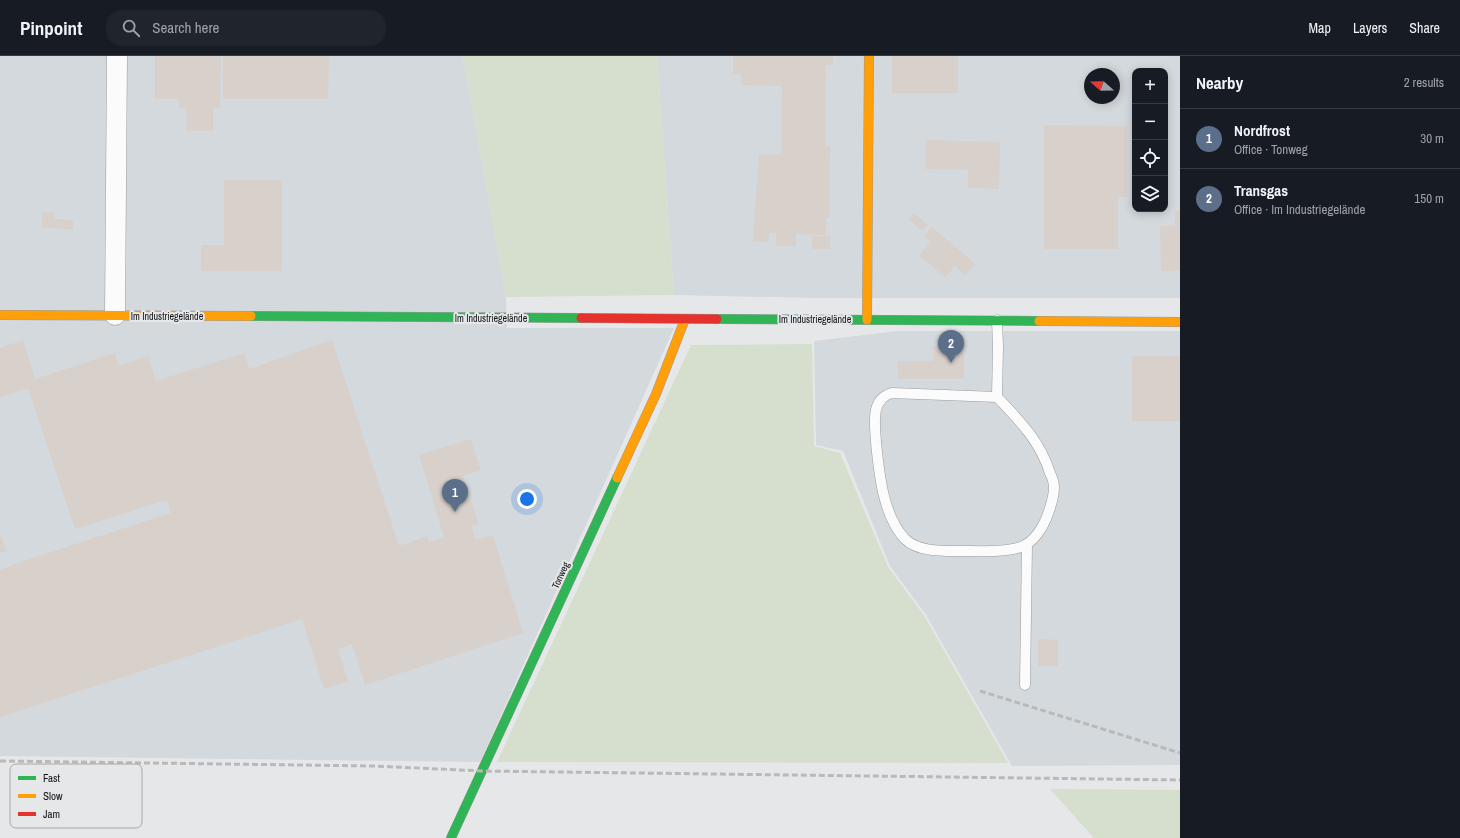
<!DOCTYPE html>
<html lang="en">
<head>
<meta charset="utf-8">
<style>
  :root { --surface:#171b24; --page:#20242c; --text:#f1f3f6; --muted:#9ea1a6; --line:#363941; --accent:#0f766e }
  body { margin:0; font-family:"Archivo Narrow",sans-serif; background:var(--page); color:var(--text) }
  .controls { position:absolute; right:12px; top:12px; display:grid; overflow:hidden; border-radius:8px; box-shadow:0 2px 10px #0003 }
  .controls button { width:36px; height:36px; display:grid; place-items:center; padding:0; border:0; border-bottom:1px solid var(--line); background:var(--surface); color:var(--text); font:20px sans-serif }
  .compass { position:absolute; left:1084px; top:12px; width:36px; height:36px; border-radius:50%; background:var(--surface); box-shadow:0 2px 10px #0003; rotate:290deg }
  .you { position:absolute; left:527px; top:443px; width:14px; height:14px; margin:-10px; border:3px solid #fff; border-radius:50%; background:#1a73e8; box-shadow:0 0 0 6px #1a73e833 }
  .badge { display:grid; place-items:center; width:26px; height:26px; border-radius:50%; background:var(--accent); color:#fff; font-size:13px; font-weight:700 }
  .pin { position:absolute; translate:-50% -33px; filter:drop-shadow(0 1px 2px #0008) }
  .pin::after { content:''; position:absolute; top:21px; width:14px; height:12px; background:inherit; clip-path:polygon(0 0,100% 0,50% 100%) }
  .list { margin:0; padding:0; list-style:none }
  h2 { display:flex; justify-content:space-between; align-items:center; height:52px; margin:0; padding:0 16px; font-size:17px }
  h2 small { font-size:13px; font-weight:400; color:var(--muted) }
  .list li { display:grid; grid-template-columns:26px 1fr auto; gap:12px; align-items:center; box-sizing:border-box; height:60px; padding:0 16px; border-top:1px solid var(--line) }
  .list b { display:block; font-size:15px; white-space:nowrap }
  .list p { margin:0; font-size:13px; white-space:nowrap; color:var(--muted) }
  .list em { font-size:13px; font-style:normal; color:var(--muted) }
  .icon { flex:none; width:22px; height:22px; fill:none; stroke:currentColor; stroke-width:2; stroke-linecap:round; stroke-linejoin:round }
  .map { position:relative; flex:none; width:1180px; height:782px; overflow:hidden }
  header { display:flex; align-items:center; gap:24px; box-sizing:border-box; height:56px; padding:0 20px; background:var(--surface); border-bottom:1px solid var(--line) }
  header strong { font-size:19px }
  nav { display:flex; gap:22px; margin-inline-start:auto; font-size:14px }
  .search { width:280px; height:36px; background:var(--page); display:flex; align-items:center; gap:10px; box-sizing:border-box; padding:0 14px; border-radius:16px; color:var(--muted); font-size:15px }
  main { display:flex }
  aside { flex:1; background:var(--surface) }
  .map>svg:first-child { display:block }
  .built { fill:#d4d9dd; fill-rule:evenodd }
  .green { fill:#d6dece }
  .building { fill:#d8d0ca }
  .lines { fill:none; stroke-linecap:round; stroke-linejoin:round }
  .lane-casing { stroke:#9b9c9c; stroke-width:11 }
  .street-casing { stroke:#9b9c9c; stroke-width:21 }
  .fast-casing { stroke:#9b9c9c; stroke-width:10 }
  .slow-casing { stroke:#9b9c9c; stroke-width:10 }
  .jam-casing { stroke:#9b9c9c; stroke-width:10 }
  .lane { stroke:#fbfbfc; stroke-width:10 }
  .street { stroke:#fbfbfc; stroke-width:20 }
  .fast { stroke:#30b455; stroke-width:9 }
  .slow { stroke:#ff9f0a; stroke-width:9 }
  .jam { stroke:#e5322d; stroke-width:9 }
  .rail { stroke:#b9b9b9; stroke-width:3; stroke-dasharray:6 3; stroke-linecap:butt }
  .labels { text-anchor:middle; stroke-width:4; stroke-linejoin:round; paint-order:stroke }
  .street-label { font-size:10px; fill:#131415; stroke:#e5e7e9 }
  .key { fill:#e5e7e9; stroke:#a6a8a9; stroke-width:1 }
  .key-label { font-size:11px; fill:#131415 }
</style>
</head>
<body>
<header>
<strong>Pinpoint</strong>
<div class="search"><svg class="icon" aria-label="search" viewBox="0 0 24 24"><circle cx="10" cy="10" r="6"/><path d="M15 15l6 6"/></svg>Search here</div>
<nav><a>Map</a><a>Layers</a><a>Share</a></nav>
</header>
<main>
<div class="map">
<svg width="1180" height="782" viewBox="0 0 1180 782">
  <rect width="100%" height="100%" fill="#e6e7e8"/>
  <g class="built">
    <polygon points="0,0 463,0 506,241 507,272 674,272 480,706 0,700"/>
    <path d="M657 0H1180V242H817L674 239ZM1135 15H1165V153H1135ZM1090 18H1114V42H1090Z"/>
    <polygon points="898,275 1180,275 1180,709 1012,710 926,559 890,510 843,395 816,389 814,285"/>
  </g>
  <g class="green">
    <polygon points="463,0 657,0 674,239 506,241"/>
    <polygon points="812,288 814,390 840,397 888,511 925,561 1008,707 497,706 691,289"/>
    <polygon points="1050,733 1180,734 1180,782 1094,782"/>
  </g>
  <g class="building">
    <polygon points="155,0 221,0 220,52 213,52 213,75 187,75 186,52 179,52 179,43 155,43"/>
    <polygon points="223,0 329,0 328,43 223,43"/>
    <polygon points="733,0 833,0 833,9 826,9 825,90 830,90 829,162 826,162 826,179 796,178 796,190 776,190 776,177 761,177 769,178 769,186 753,186 759,99 781,98 782,30 741,29 741,18 733,18"/>
    <rect x="892" y="0" width="66" height="37"/>
    <polygon points="1044,69 1127,70 1127,141 1118,141 1118,193 1044,193"/>
    <polygon points="926,84 1000,86 999,133 968,132 968,114 925,113"/>
    <polygon points="224,124 282,124 282,215 201,215 201,189 224,189"/>
    <polygon points="1175,155 1180,155 1180,215 1161,215 1160,170 1175,170"/>
    <polygon points="42,156 54,156 54,163 73,164 73,173 42,172"/>
    <polygon points="914,157 928,169 922,175 909,163"/>
    <polygon points="932,171 975,208 965,219 955,210 945,221 919,199 931,186 924,180"/>
    <rect x="812" y="180" width="18" height="13"/>
    <polygon points="23,284 35,322 26,326 115,297 119,310 148,300 156,325 244,297 249,313 332,284 399,490 427,480 429,486 444,481 419,399 471,383 481,414 463,420 479,468 471,470 476,484 493,479 523,577 365,629 352,588 338,593 348,625 324,633 302,563 0,661 0,514 11,510 11,509 171,457 167,445 163,446 163,445 75,473 28,332 0,341 0,292"/>
    <polygon points="933,291 964,291 964,323 898,323 898,305 933,305"/>
    <rect x="1132" y="300" width="48" height="65"/>
    <polygon points="0,477 6,495 0,497"/>
    <polygon points="1038,583 1058,584 1058,610 1038,610"/>
  </g>
  <g class="lines">
    <defs>
      <g id="lane">
        <path d="M997 341 892 337C870 343 875 368 876 386 879 417 883 460 905 483 918 496 943 495 960 495 977 495 1008 497 1023 490 1033 486 1042 473 1046 463 1050 453 1054 442 1054 431 1054 426 1052 421 1050 417 1040 385 1019 364 997 341L998 291 997 264"/>
        <polyline points="1025,629 1027,488"/>
      </g>
      <polyline id="street" points="115,259 117,0"/>
      <g id="fast">
        <polyline points="251,260 581,262"/>
        <polyline points="717,263 1039,265"/>
        <polyline points="451,782 617,422"/>
      </g>
      <g id="slow">
        <polyline points="0,259 251,260"/>
        <polyline points="867,264 869,0"/>
        <polyline points="1039,265 1180,266"/>
        <polyline points="617,422 656,338 685,263"/>
      </g>
      <polyline id="jam" points="581,262 717,263"/>
    </defs>
    <use href="#lane" class="lane-casing"/>
    <use href="#street" class="street-casing"/>
    <use href="#fast" class="fast-casing"/>
    <use href="#slow" class="slow-casing"/>
    <use href="#jam" class="jam-casing"/>
    <use href="#lane" class="lane"/>
    <use href="#street" class="street"/>
    <use href="#fast" class="fast"/>
    <use href="#slow" class="slow"/>
    <use href="#jam" class="jam"/>
    <g class="rail">
      <polyline points="980,635 1180,697"/>
      <polyline points="0,705 374,710 482,715 1180,724"/>
    </g>
  </g>
  <g class="labels">
    <g class="street-label">
      <text x="167" y="264">Im Industriegelände</text>
      <text x="491" y="266">Im Industriegelände</text>
      <text x="815" y="267">Im Industriegelände</text>
      <text transform="translate(560 519) rotate(-65)" y="4">Tonweg</text>
    </g>
  </g>
  <rect x="10" y="708" width="132" height="64" rx="6" class="key"/>
  <rect x="18" y="720" width="18" height="4" fill="#30b455"/>
  <rect x="18" y="738" width="18" height="4" fill="#ff9f0a"/>
  <rect x="18" y="756" width="18" height="4" fill="#e5322d"/>
  <g class="key-label">
    <text x="43" y="726">Fast</text>
    <text x="43" y="744">Slow</text>
    <text x="43" y="762">Jam</text>
  </g>
</svg>
<div class="controls">
<button>+</button>
<button>−</button>
<button><svg class="icon" aria-label="locate" viewBox="0 0 24 24"><circle cx="12" cy="12" r="6"/><path d="M12 2v4M12 18v4M2 12h4M18 12h4"/></svg></button>
<button><svg class="icon" aria-label="layers" viewBox="0 0 24 24"><path d="M12 4l9 5-9 5-9-5zM3 14l9 5 9-5"/></svg></button>
</div>
<svg class="compass" viewBox="-18 -18 36 36"><path d="M0-13l5 13h-10z" fill="#e53935"/><path d="M0 13l5-13h-10z" fill="#9ea1a6"/></svg>
<div class="you"></div>
<div class="pin badge" style="left:455px;top:456px;background:#5c6f8a">1</div>
<div class="pin badge" style="left:951px;top:307px;background:#5c6f8a">2</div>
</div>
<aside>
<h2>Nearby<small>2 results</small></h2>
<ul class="list">
<li><span class="badge" style="background:#5c6f8a">1</span><div><b>Nordfrost</b><p>Office · Tonweg</p></div><em>30 m</em></li>
<li><span class="badge" style="background:#5c6f8a">2</span><div><b>Transgas</b><p>Office · Im Industriegelände</p></div><em>150 m</em></li>
</ul>
</aside>
</main>
</body>
</html>
